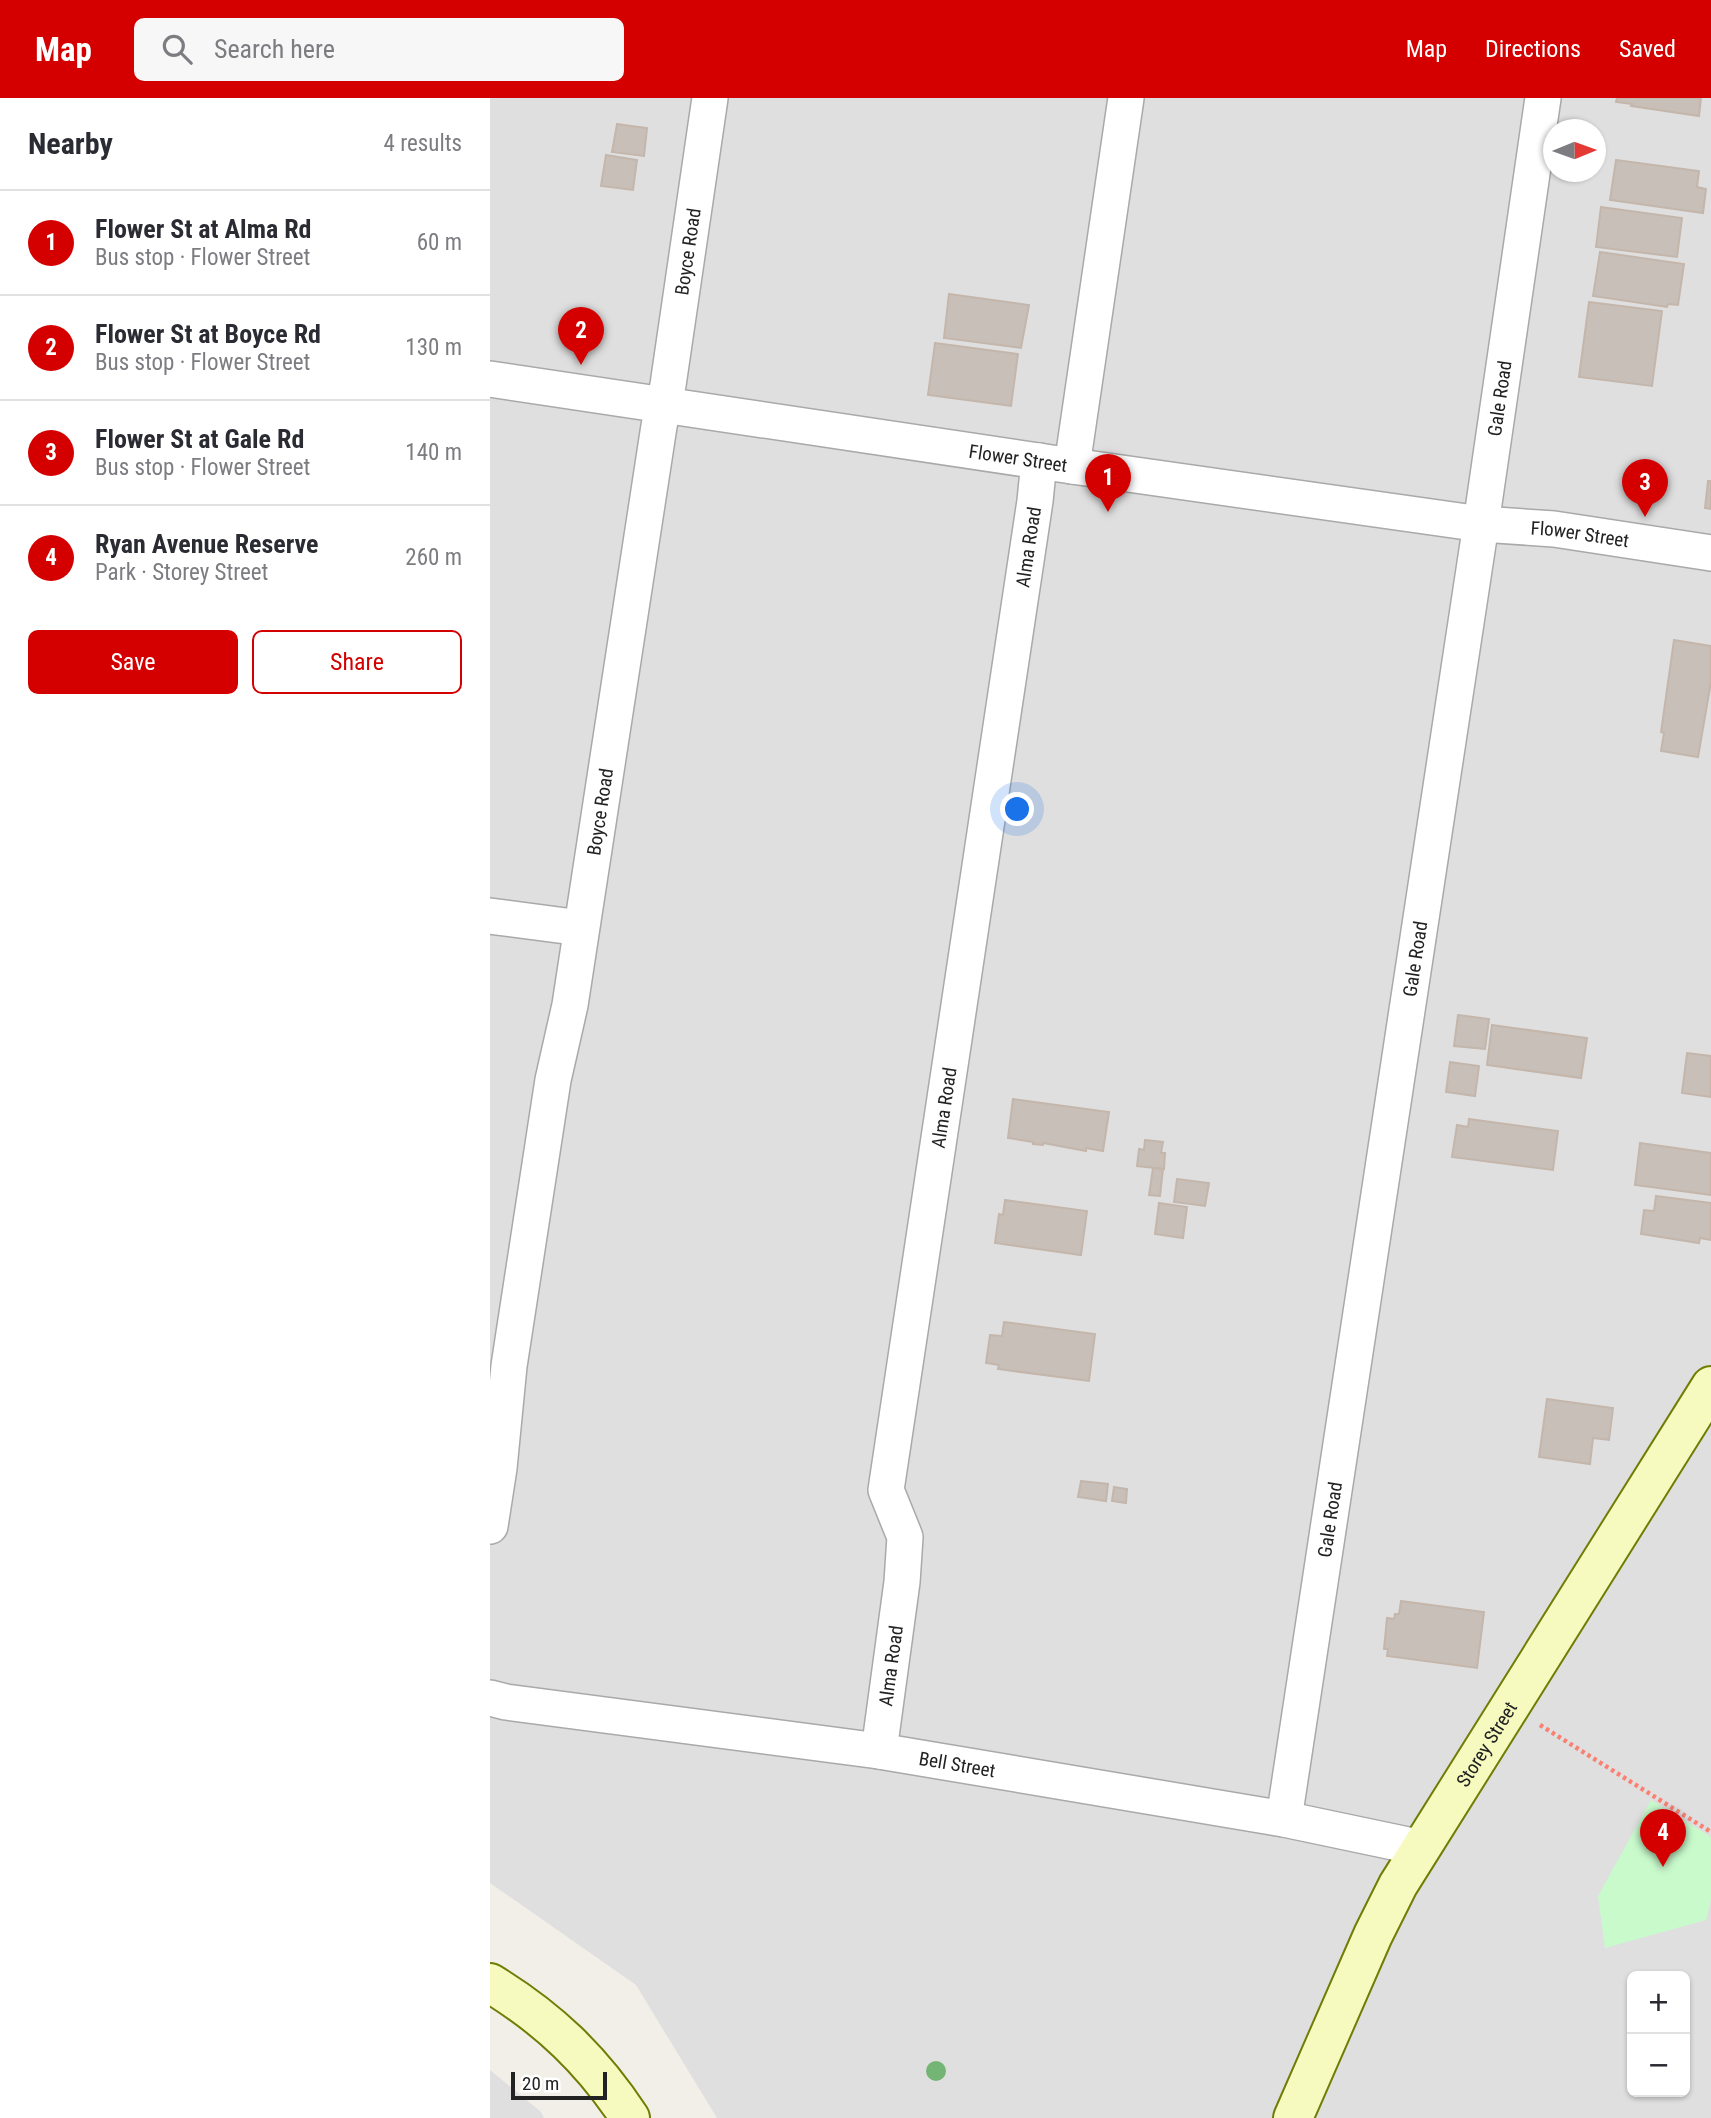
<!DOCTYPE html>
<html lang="en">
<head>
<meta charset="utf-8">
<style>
  :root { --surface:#fff; --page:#f7f7f7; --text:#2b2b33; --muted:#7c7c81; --line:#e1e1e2; --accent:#d40000 }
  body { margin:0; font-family:"Roboto Condensed",sans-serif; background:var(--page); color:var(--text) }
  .controls { position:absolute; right:21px; bottom:21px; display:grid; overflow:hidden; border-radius:10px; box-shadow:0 2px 5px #0004 }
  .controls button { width:63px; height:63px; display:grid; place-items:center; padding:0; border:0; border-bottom:2px solid var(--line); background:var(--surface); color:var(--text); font:35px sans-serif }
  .compass { position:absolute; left:1053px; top:21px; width:63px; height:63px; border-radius:50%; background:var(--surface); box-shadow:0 2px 5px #0004; rotate:89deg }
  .scale { position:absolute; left:21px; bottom:18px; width:96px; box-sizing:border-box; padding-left:7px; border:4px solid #222; border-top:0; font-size:19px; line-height:24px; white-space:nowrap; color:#222; -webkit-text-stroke:5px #fff; paint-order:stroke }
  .you { position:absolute; left:528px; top:712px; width:24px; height:24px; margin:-18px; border:5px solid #fff; border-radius:50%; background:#1a73e8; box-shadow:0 0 0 10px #1a73e833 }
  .badge { display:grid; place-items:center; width:46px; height:46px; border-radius:50%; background:var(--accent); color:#fff; font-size:23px; font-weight:700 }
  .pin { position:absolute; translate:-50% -58px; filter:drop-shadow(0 2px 4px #0008) }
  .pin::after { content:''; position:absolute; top:37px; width:24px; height:21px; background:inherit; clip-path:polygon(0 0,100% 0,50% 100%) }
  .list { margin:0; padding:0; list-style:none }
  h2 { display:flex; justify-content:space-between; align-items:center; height:91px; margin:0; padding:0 28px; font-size:30px }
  h2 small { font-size:23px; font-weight:400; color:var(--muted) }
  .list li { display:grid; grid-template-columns:46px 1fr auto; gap:21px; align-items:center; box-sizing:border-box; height:105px; padding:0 28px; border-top:2px solid var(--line) }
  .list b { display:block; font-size:26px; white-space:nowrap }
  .list p { margin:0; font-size:23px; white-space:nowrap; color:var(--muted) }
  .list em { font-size:23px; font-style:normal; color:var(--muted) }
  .actions { display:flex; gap:14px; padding:21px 28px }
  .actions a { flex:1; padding:16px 0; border:2px solid var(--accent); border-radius:10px; text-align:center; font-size:24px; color:var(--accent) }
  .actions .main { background:var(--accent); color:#fff }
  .icon { flex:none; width:38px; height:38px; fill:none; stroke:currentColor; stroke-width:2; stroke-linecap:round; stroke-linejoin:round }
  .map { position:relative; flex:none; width:1221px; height:2020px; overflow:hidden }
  header { display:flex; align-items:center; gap:42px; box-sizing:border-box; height:98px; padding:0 35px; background:var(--accent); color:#fff }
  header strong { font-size:33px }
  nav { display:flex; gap:38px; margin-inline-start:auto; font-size:24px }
  .search { width:490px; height:63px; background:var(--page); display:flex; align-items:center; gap:18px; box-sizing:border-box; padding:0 24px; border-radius:10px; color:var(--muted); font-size:26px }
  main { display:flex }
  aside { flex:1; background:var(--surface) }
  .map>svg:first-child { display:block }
  .residential { fill:#e0dfdf; fill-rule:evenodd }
  .park { fill:#c8facc }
  .building { fill:#c7bfb8; stroke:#c4b6ab; stroke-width:2 }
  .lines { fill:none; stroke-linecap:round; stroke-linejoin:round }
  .street-casing { stroke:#a9a9a9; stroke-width:38 }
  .secondary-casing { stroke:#707d05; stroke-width:42 }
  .path { stroke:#fa8072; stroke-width:4.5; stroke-dasharray:3.5 3.5; stroke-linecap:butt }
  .street { stroke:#fff; stroke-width:35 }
  .secondary { stroke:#f7fabf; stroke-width:38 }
  .tree { fill:#74b475 }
  .labels { text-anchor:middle; stroke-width:5; stroke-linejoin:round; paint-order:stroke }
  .street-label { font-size:19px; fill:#222; stroke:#fff }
</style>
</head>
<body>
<header>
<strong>Map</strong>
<div class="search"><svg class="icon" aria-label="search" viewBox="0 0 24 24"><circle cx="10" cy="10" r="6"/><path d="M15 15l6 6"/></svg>Search here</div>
<nav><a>Map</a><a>Directions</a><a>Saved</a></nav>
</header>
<main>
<aside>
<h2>Nearby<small>4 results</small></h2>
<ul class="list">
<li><span class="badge">1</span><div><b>Flower St at Alma Rd</b><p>Bus stop · Flower Street</p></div><em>60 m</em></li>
<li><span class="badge">2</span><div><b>Flower St at Boyce Rd</b><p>Bus stop · Flower Street</p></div><em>130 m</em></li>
<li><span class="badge">3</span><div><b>Flower St at Gale Rd</b><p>Bus stop · Flower Street</p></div><em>140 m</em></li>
<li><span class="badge">4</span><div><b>Ryan Avenue Reserve</b><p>Park · Storey Street</p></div><em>260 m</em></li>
</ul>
<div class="actions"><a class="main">Save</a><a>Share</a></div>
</aside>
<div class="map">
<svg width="1221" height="2020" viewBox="0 0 1221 2020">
  <rect width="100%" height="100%" fill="#f2efe9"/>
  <g class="residential">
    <path d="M0 0H1221V2020H227L146 1887 0 1785ZM1064 32H1106V74H1064ZM1142 1878H1195V1994H1142Z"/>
    <polygon points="0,1972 51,2014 54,2020 0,2020"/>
  </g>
  <polygon class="park" points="1161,1702 1221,1739 1221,1802 1216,1822 1115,1850 1108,1798"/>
  <g class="building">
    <polygon points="1127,0 1211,0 1209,18 1141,8 1142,6 1126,4"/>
    <polygon points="127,26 157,30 154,58 122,54"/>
    <polygon points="116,57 147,62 143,92 111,88"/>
    <polygon points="1126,62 1209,73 1207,89 1216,91 1213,115 1120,102"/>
    <polygon points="1111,109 1192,120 1187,159 1106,149"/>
    <polygon points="1110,154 1194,166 1188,207 1178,206 1177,209 1103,198"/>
    <polygon points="459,196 539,207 531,250 454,240"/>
    <polygon points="1099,204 1172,213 1162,288 1089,279"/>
    <polygon points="445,245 528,256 521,308 438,297"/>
    <polygon points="1218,383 1221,383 1221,411 1215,410"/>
    <polygon points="1184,542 1221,548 1221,584 1208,659 1171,653 1174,635 1171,634"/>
    <polygon points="968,917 999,921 995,951 964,948"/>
    <polygon points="1002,927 1097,940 1091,980 997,967"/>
    <polygon points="1197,955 1221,958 1221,999 1192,995"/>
    <polygon points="960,964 989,968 985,998 956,994"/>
    <polygon points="523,1001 619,1014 613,1053 596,1050 596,1053 553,1045 553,1047 543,1046 543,1044 518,1040"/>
    <polygon points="979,1021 1068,1033 1063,1072 962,1059 967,1027 978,1029"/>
    <polygon points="655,1042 673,1044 671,1055 675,1055 674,1071 647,1068 649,1051 654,1052"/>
    <polygon points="1150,1045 1221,1055 1221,1097 1145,1087"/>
    <polygon points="663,1070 673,1071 670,1098 659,1097"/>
    <polygon points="687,1081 719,1085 715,1108 684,1104"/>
    <polygon points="1166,1098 1221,1105 1221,1142 1210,1140 1209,1145 1151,1136 1154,1112 1164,1113"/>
    <polygon points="515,1102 597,1113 591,1157 505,1145 509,1116 513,1117"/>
    <polygon points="669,1105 697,1109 693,1140 665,1136"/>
    <polygon points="514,1224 605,1236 599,1283 508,1271 509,1267 496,1265 500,1237 512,1238"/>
    <polygon points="1057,1301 1123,1310 1119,1342 1103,1340 1100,1366 1049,1359"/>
    <polygon points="591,1383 618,1386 616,1403 588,1399"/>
    <polygon points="624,1389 637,1391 636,1405 622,1403"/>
    <polygon points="911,1503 994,1514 987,1570 897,1558 898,1551 894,1551 897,1520 904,1521 905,1516 909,1516"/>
  </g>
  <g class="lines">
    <defs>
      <g id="street">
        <path id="s1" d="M0 281 582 368 991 426 1064 431 1221 455"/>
        <polyline points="582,368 636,0"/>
        <polyline points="0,818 91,830"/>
        <path id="s2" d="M0 1428 9 1370 19 1268 63 982 80 907 169 328 178 287 220 0"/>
        <path id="s3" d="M0 1600 16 1604 389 1653 794 1721 932 1750"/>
        <path id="s4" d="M389 1653 412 1484 415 1439 396 1392 545 403 549 363"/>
        <path id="s5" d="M794 1721 991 426 1053 0"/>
      </g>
      <g id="secondary">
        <path d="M0 1885C59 1921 102 1962 140 2020"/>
        <path id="s6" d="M803 2020 883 1837 908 1787 1221 1288"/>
      </g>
    </defs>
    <use href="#street" class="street-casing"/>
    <use href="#secondary" class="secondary-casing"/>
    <polyline class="path" points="1050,1627 1221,1734"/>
    <use href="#street" class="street"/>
    <use href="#secondary" class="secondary"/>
  </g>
  <circle class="tree" cx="446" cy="1973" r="10"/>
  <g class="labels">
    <g class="street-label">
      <text dy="7" stroke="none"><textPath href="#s2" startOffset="1290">Boyce Road</textPath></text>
      <text dy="7" stroke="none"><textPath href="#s5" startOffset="1437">Gale Road</textPath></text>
      <text dy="7" stroke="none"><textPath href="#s1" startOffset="534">Flower Street</textPath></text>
      <text dy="7" stroke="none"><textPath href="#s1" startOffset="1101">Flower Street</textPath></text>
      <text dy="7" stroke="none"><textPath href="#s4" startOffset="1220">Alma Road</textPath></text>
      <text dy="7" stroke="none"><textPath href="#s2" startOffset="723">Boyce Road</textPath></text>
      <text dy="7" stroke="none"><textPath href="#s5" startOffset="870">Gale Road</textPath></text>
      <text dy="7" stroke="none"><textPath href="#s4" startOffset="653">Alma Road</textPath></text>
      <text dy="7" stroke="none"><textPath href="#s5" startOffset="303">Gale Road</textPath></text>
      <text dy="7" stroke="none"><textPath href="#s4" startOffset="86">Alma Road</textPath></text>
      <text dy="7" stroke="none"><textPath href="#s6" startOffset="422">Storey Street</textPath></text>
      <text dy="7" stroke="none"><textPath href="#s3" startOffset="472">Bell Street</textPath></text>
    </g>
  </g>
</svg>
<div class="controls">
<button>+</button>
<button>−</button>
</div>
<svg class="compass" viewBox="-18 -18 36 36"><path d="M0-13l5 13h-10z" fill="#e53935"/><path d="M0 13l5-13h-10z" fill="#7c7c81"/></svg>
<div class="scale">20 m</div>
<div class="you"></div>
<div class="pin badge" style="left:618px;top:414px">1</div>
<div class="pin badge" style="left:91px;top:267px">2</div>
<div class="pin badge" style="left:1155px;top:419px">3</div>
<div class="pin badge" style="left:1173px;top:1769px">4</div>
</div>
</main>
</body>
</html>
